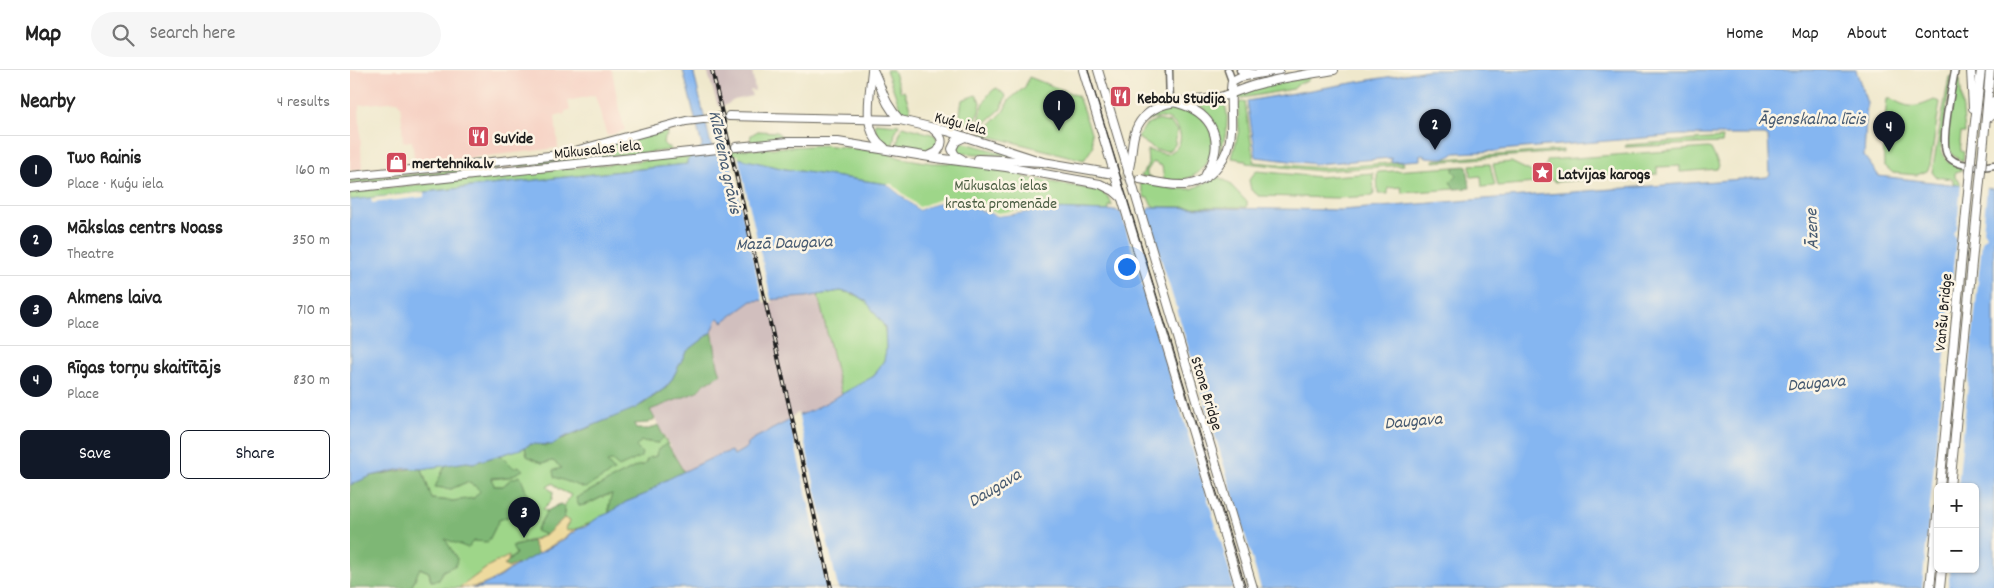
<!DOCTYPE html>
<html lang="en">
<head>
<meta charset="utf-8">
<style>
  :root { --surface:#fff; --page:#f6f6f6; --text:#222; --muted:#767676; --line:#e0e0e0; --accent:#111827 }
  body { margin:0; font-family:Dekko,sans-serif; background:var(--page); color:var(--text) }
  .controls { position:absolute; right:15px; bottom:15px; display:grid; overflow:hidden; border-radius:8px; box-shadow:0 1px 4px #0004 }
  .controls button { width:45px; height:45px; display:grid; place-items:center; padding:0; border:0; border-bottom:1px solid var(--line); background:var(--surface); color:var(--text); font:25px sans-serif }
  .you { position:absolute; left:776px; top:196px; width:18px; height:18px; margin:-12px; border:4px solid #fff; border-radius:50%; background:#1a73e8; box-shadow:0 0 0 8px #1a73e833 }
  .badge { display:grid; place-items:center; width:32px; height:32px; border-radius:50%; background:var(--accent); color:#fff; font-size:16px; font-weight:700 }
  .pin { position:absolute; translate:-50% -41px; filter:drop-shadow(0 1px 2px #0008) }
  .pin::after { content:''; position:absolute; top:26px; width:18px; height:15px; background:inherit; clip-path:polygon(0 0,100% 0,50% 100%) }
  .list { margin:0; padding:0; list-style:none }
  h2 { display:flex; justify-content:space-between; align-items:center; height:65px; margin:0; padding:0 20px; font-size:21px }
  h2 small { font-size:16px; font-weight:400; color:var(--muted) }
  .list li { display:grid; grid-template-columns:32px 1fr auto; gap:15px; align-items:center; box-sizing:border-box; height:70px; padding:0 20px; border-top:1px solid var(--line) }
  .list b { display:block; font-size:19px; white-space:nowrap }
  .list p { margin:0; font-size:16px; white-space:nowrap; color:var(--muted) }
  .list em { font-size:16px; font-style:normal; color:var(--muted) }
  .actions { display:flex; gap:10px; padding:15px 20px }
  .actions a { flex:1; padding:11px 0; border:1px solid var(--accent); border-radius:8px; text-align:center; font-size:18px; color:var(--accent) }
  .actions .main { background:var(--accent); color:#fff }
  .icon { flex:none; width:28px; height:28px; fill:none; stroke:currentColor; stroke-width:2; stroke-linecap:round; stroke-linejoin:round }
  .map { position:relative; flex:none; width:1644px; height:518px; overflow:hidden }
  header { display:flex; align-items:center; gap:30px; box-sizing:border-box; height:70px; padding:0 25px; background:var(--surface); border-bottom:1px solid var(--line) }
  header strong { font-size:24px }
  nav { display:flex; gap:28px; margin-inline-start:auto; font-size:18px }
  .search { width:350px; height:45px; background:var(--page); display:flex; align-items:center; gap:12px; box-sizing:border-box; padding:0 18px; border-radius:28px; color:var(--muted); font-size:19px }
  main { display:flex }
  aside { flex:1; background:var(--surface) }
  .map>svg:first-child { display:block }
  .built { fill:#f6d2c4 }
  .industrial { fill:#d1bfbe }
  .green { fill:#9ed689; stroke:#5d7952 }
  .forest { fill:#7eb775; stroke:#4d6a48 }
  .sand { fill:#eeda9e; stroke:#857b5d }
  .water { fill:#85b6f1; stroke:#506986; fill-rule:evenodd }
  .pier { fill:#efe8cc }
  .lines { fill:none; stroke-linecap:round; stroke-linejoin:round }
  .major-tunnel { stroke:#cfc9b2; stroke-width:8; stroke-dasharray:8 4; stroke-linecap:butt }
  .minor-casing { stroke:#66635a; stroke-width:9 }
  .major-casing { stroke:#66635a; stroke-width:10 }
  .minor { stroke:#fff; stroke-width:6 }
  .major { stroke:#fff; stroke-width:8 }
  .tram { stroke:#1c1c1c; stroke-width:1 }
  .rail-casing { stroke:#1c1c1c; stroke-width:4 }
  .rail { stroke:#fcf5e5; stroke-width:2; stroke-dasharray:5.5; stroke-linecap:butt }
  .major-bridge-casing { stroke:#66635a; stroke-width:10; stroke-linecap:butt }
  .major-bridge { stroke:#fff; stroke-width:8 }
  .labels { text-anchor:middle; stroke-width:5; stroke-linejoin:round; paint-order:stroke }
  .poi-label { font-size:16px; font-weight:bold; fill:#1c1c1c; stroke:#fcf5e5; text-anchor:start }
  .street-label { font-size:16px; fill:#1c1c1c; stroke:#fcf5e5 }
  .park-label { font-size:16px; fill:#4a5d42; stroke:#fcf5e5 }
  .water-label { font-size:18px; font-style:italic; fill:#465a71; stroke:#fcf5e5 }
</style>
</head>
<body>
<header>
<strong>Map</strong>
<div class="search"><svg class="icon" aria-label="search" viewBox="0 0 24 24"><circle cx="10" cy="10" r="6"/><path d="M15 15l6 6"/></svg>Search here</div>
<nav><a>Home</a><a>Map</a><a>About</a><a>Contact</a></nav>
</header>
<main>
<aside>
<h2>Nearby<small>4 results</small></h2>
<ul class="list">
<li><span class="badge">1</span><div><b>Two Rainis</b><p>Place · Kuģu iela</p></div><em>160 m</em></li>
<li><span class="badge">2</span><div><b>Mākslas centrs Noass</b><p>Theatre</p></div><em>350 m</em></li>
<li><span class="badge">3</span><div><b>Akmens laiva</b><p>Place</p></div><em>710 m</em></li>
<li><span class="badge">4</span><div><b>Rīgas torņu skaitītājs</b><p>Place</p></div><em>830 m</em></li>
</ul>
<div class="actions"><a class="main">Save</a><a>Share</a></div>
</aside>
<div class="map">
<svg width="1644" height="518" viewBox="0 0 1644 518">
  <rect width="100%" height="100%" fill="#fcf5e5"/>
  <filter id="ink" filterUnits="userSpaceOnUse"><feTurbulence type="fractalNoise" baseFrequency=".02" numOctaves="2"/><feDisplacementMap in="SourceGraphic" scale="10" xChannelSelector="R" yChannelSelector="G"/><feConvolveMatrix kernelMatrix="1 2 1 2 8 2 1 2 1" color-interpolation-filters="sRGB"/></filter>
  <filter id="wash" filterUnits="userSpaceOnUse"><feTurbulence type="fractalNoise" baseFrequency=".0096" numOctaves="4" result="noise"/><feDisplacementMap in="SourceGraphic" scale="20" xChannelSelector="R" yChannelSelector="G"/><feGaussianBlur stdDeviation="1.12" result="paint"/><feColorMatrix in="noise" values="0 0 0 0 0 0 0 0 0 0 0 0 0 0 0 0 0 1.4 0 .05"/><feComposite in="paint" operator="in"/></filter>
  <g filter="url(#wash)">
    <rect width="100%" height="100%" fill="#efe8cc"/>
    <polygon class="built" points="0,0 262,0 269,39 275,60 257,66 245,25 218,31 220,40 215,41 215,44 205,46 208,78 65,94 62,71 53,72 51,37 48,31 9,35 12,99 0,100"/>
    <g class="industrial">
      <polygon points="357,0 402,0 405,21 400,20 402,26 384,30 376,35 368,36"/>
      <polygon points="468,225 492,325 403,369 398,377 384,385 381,381 366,386 334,402 296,332 362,262 369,247 373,252 402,231"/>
    </g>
    <g class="green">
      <polygon points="536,0 543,0 551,22 554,21 561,41 554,42 551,40"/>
      <path d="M1601 6 1591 77C1593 90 1600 94 1612 97V100L1605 102V107L1609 110 1611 115 1603 114V109L1586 107 1582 102 1599 7Z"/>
      <polygon points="679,7 728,26 741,62 743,77 734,90 631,64 653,42 659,30 675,17"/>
      <path d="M958 7V11L950 13 943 19 886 29C895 15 941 11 958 7Z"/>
      <path d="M1607 8 1610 10 1615 63H1611L1610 72 1611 81 1614 82 1613 91 1602 85C1592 69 1604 26 1607 8Z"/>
      <path d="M647 18 656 26 651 39 629 58C629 45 634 23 647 18Z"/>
      <polygon points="626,25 631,32 629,42 623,57 609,50 612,30"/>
      <path d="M1537 29C1543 28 1546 32 1552 34 1564 39 1573 35 1584 30L1590 32 1580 95 1577 101 1567 105 1543 103 1534 95 1533 70Z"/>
      <path d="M869 30 872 31C882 42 875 70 870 82 871 61 865 47 848 34L849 32Z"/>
      <polygon points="890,32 895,32 904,92 971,98 1053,92 1054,95 970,101 896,93 895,90 882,88 889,60 888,36"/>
      <path d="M820 37C826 37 834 37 839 39 881 59 863 118 814 110L812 96 803 92 797 101V105L803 108 791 106 798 94 797 80 816 84C845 76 826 35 796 52L808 41Z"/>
      <polygon points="807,50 821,53 827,61 825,75 818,81 806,80 788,68 795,56"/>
      <polygon points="525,53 549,55 545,63 543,76 535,74 526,66"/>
      <polygon points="553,56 585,65 589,73 584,80 580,81 547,76 549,65"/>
      <polygon points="316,60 317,66 314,68 313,73 317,77 320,77 321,80 165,97 164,93 208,88"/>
      <polygon points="408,61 427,62 433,67 443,68 400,72 401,65"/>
      <polygon points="1373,68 1372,73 1275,77 1276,75"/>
      <polygon points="611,72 615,73 665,86 609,83 606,78"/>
      <polygon points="474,75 534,82 551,88 582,93 607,93 673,103 673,107 751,121 760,130 762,136 759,136 759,140 757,141 701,139 648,146 569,140 537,114 435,99 377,86 337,90 338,94 74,122 74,127 0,130 0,122 390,80"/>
      <polygon points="1358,78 1361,79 1369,95 1367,99 1330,102 1330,96 1307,97 1307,104 1205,112 1196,106 1198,101 1195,97 1198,90"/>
      <polygon points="1213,80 1213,82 1083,92 1083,90"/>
      <polygon points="1161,92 1186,104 1188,107 1185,113 1148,116 1143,94"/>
      <polygon points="1140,94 1145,116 1132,117 1131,106 1121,107 1120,95"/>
      <polygon points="147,96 148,99 0,114 0,110"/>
      <polygon points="1104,97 1103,99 1107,105 1101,113 1105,119 1052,123 1051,117 1038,118 1038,124 1028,124 1027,103 1029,102"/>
      <polygon points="906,101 969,107 1023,103 1024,124 1022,126 988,128 909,126 901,120 899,110"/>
      <polygon points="868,107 878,112 895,130 897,131 897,137 805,137 801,134 798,128 795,128 790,113 824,119 842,119"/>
      <path d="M490 221C500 223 509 225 518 232 536 246 543 279 530 299 522 311 505 318 492 325L468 225Z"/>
      <path d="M314 367 317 373 307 381 306 386 294 395 287 396 226 428 229 436C243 434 250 426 263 424L259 434V443C242 450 237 457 217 461L215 458 220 451 214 448V436L221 425 208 419 203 413 197 417 203 422 202 430 193 439 197 441 186 460 196 465 163 476 166 484 158 491 159 487 142 494 109 518H61L69 498 79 502 81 511 89 510 93 501 107 489 94 468 138 472 149 450 165 444 161 409 153 416H144L142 409 159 407 164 398 151 385 175 377 177 386 192 393 203 391 213 398 222 413 228 414 263 401 256 392C269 390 283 380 291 371L308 373Z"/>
      <polygon points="96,394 86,417 101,419 117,412 125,416 131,421 124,428 102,431 82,429 72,399"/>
    </g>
    <g class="forest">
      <polygon points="1117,96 1120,118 1105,119 1100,112 1107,105 1103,101 1104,97"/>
      <path d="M362 262C366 276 365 291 371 304L354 314 347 322 300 340 305 349 298 353 284 354 286 359H299L308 355 314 367 308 373 291 371 286 377 292 383 291 387 269 397 262 391 257 392 264 401 235 418 204 407 203 400 212 398 203 391 192 393 177 386 175 377C182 372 188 374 196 376L293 334 316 318 321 311 336 282Z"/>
      <path d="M317 373 334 402 312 412 296 424 276 432 259 443V434L262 424C249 426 243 434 229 436L226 428 287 396 294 395 298 388 306 386 307 381Z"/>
      <path d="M151 385 164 398 169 396 173 400 159 407 142 408 144 416H153L161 409 170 406 179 428C174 442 162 445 149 450L138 472 123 471 118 478 95 469 107 489 106 495 93 501 89 510 81 511 79 502 70 498 61 518H0V415L21 406 65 398 72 399 82 429 102 431 124 428 130 421 125 416 117 412 101 419 85 417 96 394 117 392 123 393Z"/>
      <polygon points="210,434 214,436 214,448 196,465 186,461 197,441"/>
      <polygon points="182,471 188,484 168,495 167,494 158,498 154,495 166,484 162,477"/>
    </g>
    <g class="sand">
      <polygon points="214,448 220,451 215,458 217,461 228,459 188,484 182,471 196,465"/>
      <path d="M159 486 158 491 154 495 158 498 167 494 168 495C144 508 139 518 109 518L142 494Z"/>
    </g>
    <path class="water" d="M333 0H343L361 75 371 87 380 89 388 88 435 99 537 114 569 140 590 132 618 136 648 146 701 139 756 141 766 140 767 141 771 142 798 140 799 137H803L992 140 1417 107 1420 104 1418 67 1415 65H1329L1150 80V81L1105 83C1097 91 1085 87 1074 87V85H1070V90L1041 92V88L965 94 906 87 897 31 1078 0H1506L1517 33 1514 86 1529 106 1644 119V518H122L129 517 152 506 162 498 210 472 228 459 235 457 249 447 259 443 276 432 296 424 312 412 366 386 381 381 384 385 398 377 397 374 403 369 450 345 463 340 524 306 534 290 536 280 535 257 516 231 503 223 490 221 457 227 402 231 373 252 369 248 367 249 362 262 336 282 321 311 315 318 286 338 212 368 202 375 181 374 171 379 123 393 117 392 72 399 56 398 21 406 0 415V130L337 94V91L352 76ZM1588 417H1625V499H1588Z"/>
    <g class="pier">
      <polygon points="388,85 406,164 422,233 413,232 379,86"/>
      <polygon points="1611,113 1637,116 1633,161 1636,166 1632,172 1608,417 1588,417 1588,499 1600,499 1598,518 1572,518 1606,169 1603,163 1607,158"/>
      <polygon points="537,114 542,114 569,137 590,129 618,134 648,143 693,137 701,139 648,146 618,136 590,132 569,140"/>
      <polygon points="74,122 74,127 22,133 21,128"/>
      <polygon points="798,135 799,138 796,141 798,147 826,237 828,238 827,240 890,448 892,449 891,451 911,518 884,518 867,458 864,457 866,456 802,247 800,247 801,245 771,142 767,141 766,137 769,140 796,138"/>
      <polygon points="448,343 488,518 478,518 439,348"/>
    </g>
  </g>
  <g filter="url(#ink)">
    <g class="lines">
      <polyline class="major-tunnel" points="760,104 790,109"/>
      <defs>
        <g id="minor">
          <polyline points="819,0 820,33"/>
          <polyline points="878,0 882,11"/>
          <polyline points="890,0 903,3"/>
          <path d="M1605 0C1602 17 1590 71 1597 84 1601 92 1610 94 1617 95 1626 97 1635 97 1644 95"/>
        </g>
        <g id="major">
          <path d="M522 0C520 25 511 62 534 77"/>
          <path d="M523 0C533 20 534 34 550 50"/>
          <polyline points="733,0 890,518"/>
          <polyline points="748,0 903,518"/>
          <polyline points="1621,0 1623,38"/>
          <path d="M827 33C864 43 876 72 856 104"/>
          <polyline points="379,46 550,50 597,61 693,92"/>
          <polyline points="1640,47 1644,31"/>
          <polyline points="1623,69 1631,0"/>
          <polyline points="1634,70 1640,0"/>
          <polyline points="386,77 438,72 488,72 586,88 656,97 750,114 764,121 773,129"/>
          <path d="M579 86 587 82C595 72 592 66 583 59"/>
          <polyline points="612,89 605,85 602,79 606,71 615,67"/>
          <polyline points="628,89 693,92 758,103"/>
          <path d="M778 102C784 83 779 64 793 48 814 25 846 34 873 26 886 22 899 16 913 13 936 7 960 4 984 0"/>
          <polyline points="0,106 210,85 336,51 370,47"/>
          <path d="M790 109C804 112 821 116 835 115 862 112 880 86 881 61 882 44 879 27 882 11L890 7 929 0"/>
          <polyline points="0,118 377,78"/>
          <polyline points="1580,518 1588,437"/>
          <polyline points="1590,518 1592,499"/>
        </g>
      </defs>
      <use href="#minor" class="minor-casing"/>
      <use href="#major" class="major-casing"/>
      <use href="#minor" class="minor"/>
      <use href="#major" class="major"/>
      <polyline class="tram" points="738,0 896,518"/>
      <defs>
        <polyline id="rail" points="362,0 481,518"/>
      </defs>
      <use href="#rail" class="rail-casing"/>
      <use href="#rail" class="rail"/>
      <defs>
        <g id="major-bridge">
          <polyline points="1590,417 1623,69"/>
          <polyline points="1600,417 1634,70"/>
        </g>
      </defs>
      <use href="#major-bridge" class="major-bridge-casing"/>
      <use href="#major-bridge" class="major-bridge"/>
    </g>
  </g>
  <defs>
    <symbol id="restaurant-square" viewBox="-11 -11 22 22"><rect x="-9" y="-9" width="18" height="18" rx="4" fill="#d1495b" stroke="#fcf5e5"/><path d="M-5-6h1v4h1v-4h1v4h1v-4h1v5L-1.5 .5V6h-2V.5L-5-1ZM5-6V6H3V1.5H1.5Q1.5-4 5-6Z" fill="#fff"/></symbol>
    <symbol id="shop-square" viewBox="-11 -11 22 22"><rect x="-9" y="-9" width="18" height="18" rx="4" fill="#d1495b" stroke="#fcf5e5"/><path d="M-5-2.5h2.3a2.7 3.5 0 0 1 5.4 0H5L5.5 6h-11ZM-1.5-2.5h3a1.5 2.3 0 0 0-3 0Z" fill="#fff"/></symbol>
    <symbol id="sight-square" viewBox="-11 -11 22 22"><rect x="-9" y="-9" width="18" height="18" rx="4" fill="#d1495b" stroke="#fcf5e5"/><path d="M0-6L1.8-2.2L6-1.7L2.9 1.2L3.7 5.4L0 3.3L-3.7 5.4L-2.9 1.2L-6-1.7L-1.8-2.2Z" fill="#fff"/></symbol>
  </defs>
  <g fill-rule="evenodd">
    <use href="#restaurant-square" x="758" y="14" width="25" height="25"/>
    <use href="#restaurant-square" x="116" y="54" width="25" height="25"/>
    <use href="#shop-square" x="34" y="80" width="25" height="25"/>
    <use href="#sight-square" x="1180" y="90" width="25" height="25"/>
  </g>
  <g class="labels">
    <g class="poi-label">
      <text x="787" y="33">Kebabu Studija</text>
      <text x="144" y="73">SuVide</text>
      <text x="62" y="98">mertehnika.lv</text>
      <text x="1208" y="109">Latvijas karogs</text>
    </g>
    <g class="street-label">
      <text transform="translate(611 52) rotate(15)" y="6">Kuģu iela</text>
      <text transform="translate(247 78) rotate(-6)" y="6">Mūkusalas iela</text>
      <text transform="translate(1592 242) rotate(-85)" y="6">Vanšu Bridge</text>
      <text transform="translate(858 323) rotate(73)" y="6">Stone Bridge</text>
    </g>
    <g class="park-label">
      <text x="651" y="120">Mūkusalas ielas<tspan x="651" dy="18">krasta promenāde</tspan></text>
    </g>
    <g class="water-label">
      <text x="1462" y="54">Āgenskalna līcis</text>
      <text transform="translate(376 92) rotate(78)" y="6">Kīleveina grāvis</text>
      <text transform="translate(1461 159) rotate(-92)" y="6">Āzene</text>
      <text transform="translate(434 172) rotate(-2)" y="6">Mazā Daugava</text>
      <text transform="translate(1466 312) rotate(-5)" y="6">Daugava</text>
      <text transform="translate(1063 350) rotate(-5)" y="6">Daugava</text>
      <text transform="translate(644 417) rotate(-31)" y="6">Daugava</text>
    </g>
  </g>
</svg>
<div class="controls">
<button>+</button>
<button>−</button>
</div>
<div class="you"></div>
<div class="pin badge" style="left:709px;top:61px">1</div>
<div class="pin badge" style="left:1085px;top:80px">2</div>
<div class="pin badge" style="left:174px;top:468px">3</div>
<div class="pin badge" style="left:1539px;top:82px">4</div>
</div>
</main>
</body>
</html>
